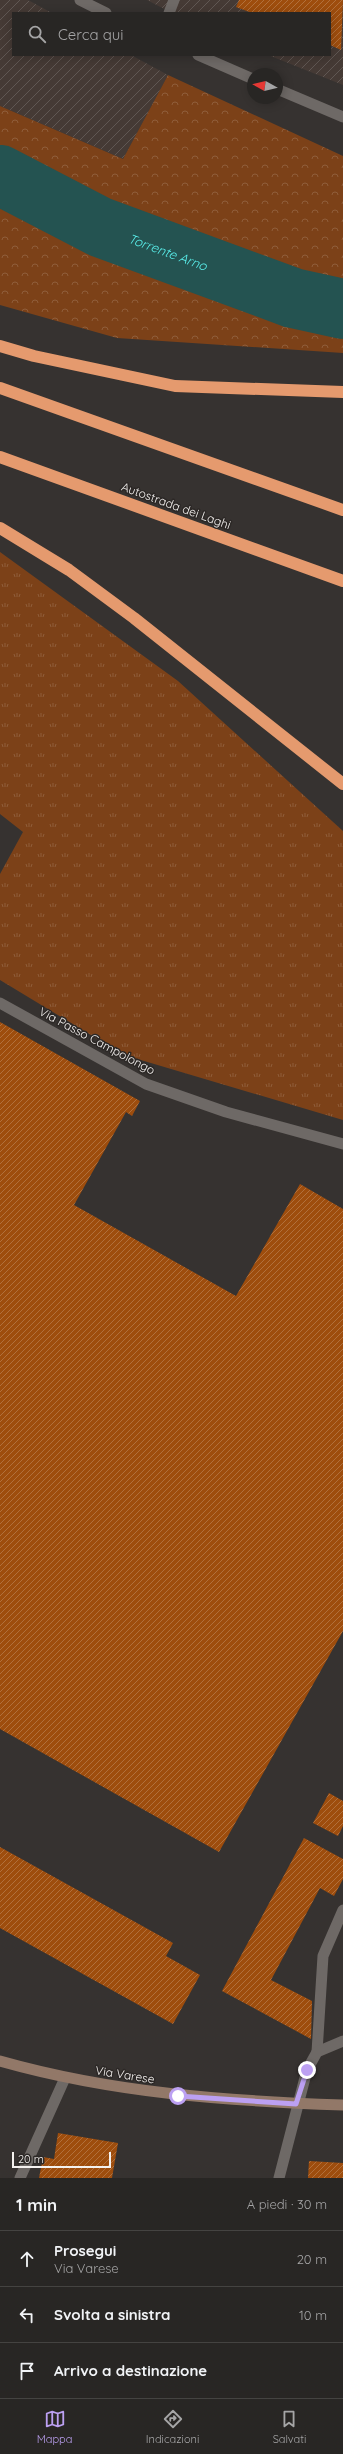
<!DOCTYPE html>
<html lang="it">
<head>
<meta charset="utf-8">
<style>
  :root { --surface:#282624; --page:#302e2c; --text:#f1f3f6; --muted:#a5a5a6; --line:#444341; --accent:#bca0f2 }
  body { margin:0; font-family:Quicksand,sans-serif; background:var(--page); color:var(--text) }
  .compass { position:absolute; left:247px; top:68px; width:36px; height:36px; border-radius:50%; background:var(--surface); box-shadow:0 2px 10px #0003; rotate:278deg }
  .scale { position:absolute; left:12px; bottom:10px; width:99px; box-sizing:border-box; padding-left:4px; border:2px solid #f4f1ef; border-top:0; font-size:11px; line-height:14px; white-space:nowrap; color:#f4f1ef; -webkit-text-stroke:3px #2c2826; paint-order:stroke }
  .stop { position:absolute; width:12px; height:12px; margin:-9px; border:3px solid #bca0f2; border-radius:50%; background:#fff }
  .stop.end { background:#bca0f2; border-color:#fff; box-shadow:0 1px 4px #0008 }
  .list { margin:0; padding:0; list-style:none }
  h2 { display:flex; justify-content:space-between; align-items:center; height:52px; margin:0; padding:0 16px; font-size:17px }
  h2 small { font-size:13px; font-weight:400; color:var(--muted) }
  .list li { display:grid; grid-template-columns:26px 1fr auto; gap:12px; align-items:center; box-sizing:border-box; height:56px; padding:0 16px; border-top:1px solid var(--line) }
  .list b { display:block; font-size:15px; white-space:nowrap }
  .list p { margin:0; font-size:13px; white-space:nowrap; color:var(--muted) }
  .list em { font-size:13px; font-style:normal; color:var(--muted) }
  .icon { flex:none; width:22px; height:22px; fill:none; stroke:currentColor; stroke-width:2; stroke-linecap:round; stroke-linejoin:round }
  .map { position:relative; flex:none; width:343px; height:2178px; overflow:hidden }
  .search { position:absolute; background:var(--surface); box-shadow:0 2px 10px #0003; left:12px; right:12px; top:12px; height:44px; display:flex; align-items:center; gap:10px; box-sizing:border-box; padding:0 14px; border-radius:0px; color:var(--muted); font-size:15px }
  .sheet { height:220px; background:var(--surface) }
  nav { display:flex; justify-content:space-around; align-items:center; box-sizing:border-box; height:56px; border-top:1px solid var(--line); background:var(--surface); font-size:11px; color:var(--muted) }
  nav a { display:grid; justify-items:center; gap:2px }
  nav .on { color:var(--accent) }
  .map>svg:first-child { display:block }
  .industrial { fill:url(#industrial-furrows) }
  .grass { fill:url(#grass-tufts) }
  .forest { fill:url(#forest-crowns) }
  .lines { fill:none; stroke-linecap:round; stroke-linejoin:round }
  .river { stroke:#245351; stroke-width:60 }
  .building { fill:url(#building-hatch) }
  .service { stroke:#6e6966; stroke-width:11 }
  .minor { stroke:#6e6966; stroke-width:11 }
  .secondary { stroke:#927868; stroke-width:11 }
  .motorway { stroke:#e59a6e; stroke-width:12 }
  .route { stroke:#bca0f2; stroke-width:5 }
  .labels { text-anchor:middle; stroke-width:3; stroke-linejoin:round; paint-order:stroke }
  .street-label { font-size:12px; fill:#f4f1ef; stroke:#2c2826 }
  .water-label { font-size:13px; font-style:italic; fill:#5af0ec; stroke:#2c2826 }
</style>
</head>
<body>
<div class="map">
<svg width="343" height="2178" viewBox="0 0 343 2178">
  <defs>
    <pattern id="industrial-furrows" width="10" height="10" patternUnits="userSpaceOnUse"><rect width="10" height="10" fill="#453a35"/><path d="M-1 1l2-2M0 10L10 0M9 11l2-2" fill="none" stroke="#605753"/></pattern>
    <pattern id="grass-tufts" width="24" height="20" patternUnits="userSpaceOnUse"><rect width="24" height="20" fill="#7c4118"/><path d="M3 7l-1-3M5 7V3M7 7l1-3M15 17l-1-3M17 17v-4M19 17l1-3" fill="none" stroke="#8f5d3a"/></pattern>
    <pattern id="forest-crowns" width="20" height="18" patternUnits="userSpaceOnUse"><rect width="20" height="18" fill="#7c4118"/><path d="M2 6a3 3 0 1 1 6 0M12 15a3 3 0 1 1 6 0" fill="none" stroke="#8f5d3a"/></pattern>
    <pattern id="building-hatch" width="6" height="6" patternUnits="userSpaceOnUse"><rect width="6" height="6" fill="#9e4d0d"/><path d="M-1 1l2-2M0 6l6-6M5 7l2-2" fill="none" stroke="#b1703c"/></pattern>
  </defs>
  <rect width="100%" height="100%" fill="#363230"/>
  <g class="industrial">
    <polygon points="0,0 28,0 52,13 13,13 13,55 131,55 168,75 123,159 0,106"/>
    <polygon points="147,0 343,0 343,85 268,55 330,55 330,13 172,13"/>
  </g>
  <polygon class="grass" points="0,552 178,681 343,831 343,1120 124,1055 0,980 0,874 23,832 0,814"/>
  <polygon class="forest" points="168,75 343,156 343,353 117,338 0,305 0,106 123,159"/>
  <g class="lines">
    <path class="river" id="s1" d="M0 175 100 227 293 298 343 309"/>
  </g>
  <g class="building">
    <polygon points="239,0 343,0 341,50 330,45 330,13 252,13 236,7"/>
    <polygon points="0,1022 140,1101 132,1116 126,1112 74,1205 236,1296 300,1184 343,1209 343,1631 219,1852 0,1729"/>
    <polygon points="329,1793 343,1801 343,1826 338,1836 313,1823"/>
    <polygon points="304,1838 343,1859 343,1879 334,1896 320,1888 271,1980 312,2001 311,2039 222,1991"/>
    <polygon points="0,1847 173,1943 166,1956 200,1975 173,2024 0,1928"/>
    <polygon points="58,2133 118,2143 112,2178 39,2178 43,2157 54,2159"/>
    <polygon points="309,2161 343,2163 343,2178 308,2178"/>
  </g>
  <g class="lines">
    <polyline class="service" points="20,2178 65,2078"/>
    <g class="minor">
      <polyline points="80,0 106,13"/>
      <polyline points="169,13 174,0"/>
      <polyline points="198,55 253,79"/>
      <polyline points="277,89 343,117"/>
      <polyline points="0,1003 146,1084 226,1112 343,1144"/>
      <polyline points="317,2052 323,1956 343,1910"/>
      <polyline points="279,2178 307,2070 317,2052 343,2041"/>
    </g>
    <path class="secondary" d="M0 2061C113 2093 227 2101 343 2105"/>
    <g class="motorway">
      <polyline points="0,346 34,356 175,386 343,392"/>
      <polyline points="0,388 343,510"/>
      <polyline points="0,457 343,581"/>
      <polyline points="0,528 69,570 134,618 343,784"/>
    </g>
  </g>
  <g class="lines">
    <polyline class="route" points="178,2096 296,2104 307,2070"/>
  </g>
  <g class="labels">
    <g class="street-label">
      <text transform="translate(176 506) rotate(20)" y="4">Autostrada dei Laghi</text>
      <text transform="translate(97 1041) rotate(28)" y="4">Via Passo Campolongo</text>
      <text transform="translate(125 2075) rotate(9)" y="4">Via Varese</text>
    </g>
    <g class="water-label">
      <text dy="5" stroke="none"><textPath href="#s1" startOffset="185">Torrente Arno</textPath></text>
    </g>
  </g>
</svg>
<svg class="compass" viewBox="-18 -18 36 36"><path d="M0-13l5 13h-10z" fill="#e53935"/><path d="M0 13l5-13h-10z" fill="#a5a5a6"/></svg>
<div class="scale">20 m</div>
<div class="stop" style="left:178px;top:2096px"></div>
<div class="stop end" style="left:307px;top:2070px"></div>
<div class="search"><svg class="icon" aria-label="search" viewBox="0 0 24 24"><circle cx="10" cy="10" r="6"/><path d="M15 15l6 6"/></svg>Cerca qui</div>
</div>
<section class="sheet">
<h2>1 min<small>A piedi · 30 m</small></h2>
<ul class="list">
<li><svg class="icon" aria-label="ahead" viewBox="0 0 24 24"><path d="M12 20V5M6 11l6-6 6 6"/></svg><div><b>Prosegui</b><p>Via Varese</p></div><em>20 m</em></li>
<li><svg class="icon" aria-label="left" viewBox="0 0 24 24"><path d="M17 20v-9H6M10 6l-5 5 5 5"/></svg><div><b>Svolta a sinistra</b></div><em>10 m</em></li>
<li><svg class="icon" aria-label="arrive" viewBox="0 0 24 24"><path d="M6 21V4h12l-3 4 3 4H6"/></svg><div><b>Arrivo a destinazione</b></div></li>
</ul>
</section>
<nav>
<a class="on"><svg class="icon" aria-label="map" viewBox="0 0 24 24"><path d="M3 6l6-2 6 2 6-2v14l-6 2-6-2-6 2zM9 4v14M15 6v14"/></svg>Mappa</a>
<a><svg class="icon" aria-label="directions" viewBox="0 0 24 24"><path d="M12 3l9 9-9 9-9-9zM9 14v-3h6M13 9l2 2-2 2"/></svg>Indicazioni</a>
<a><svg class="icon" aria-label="saved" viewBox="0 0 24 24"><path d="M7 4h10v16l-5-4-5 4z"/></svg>Salvati</a>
</nav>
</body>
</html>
